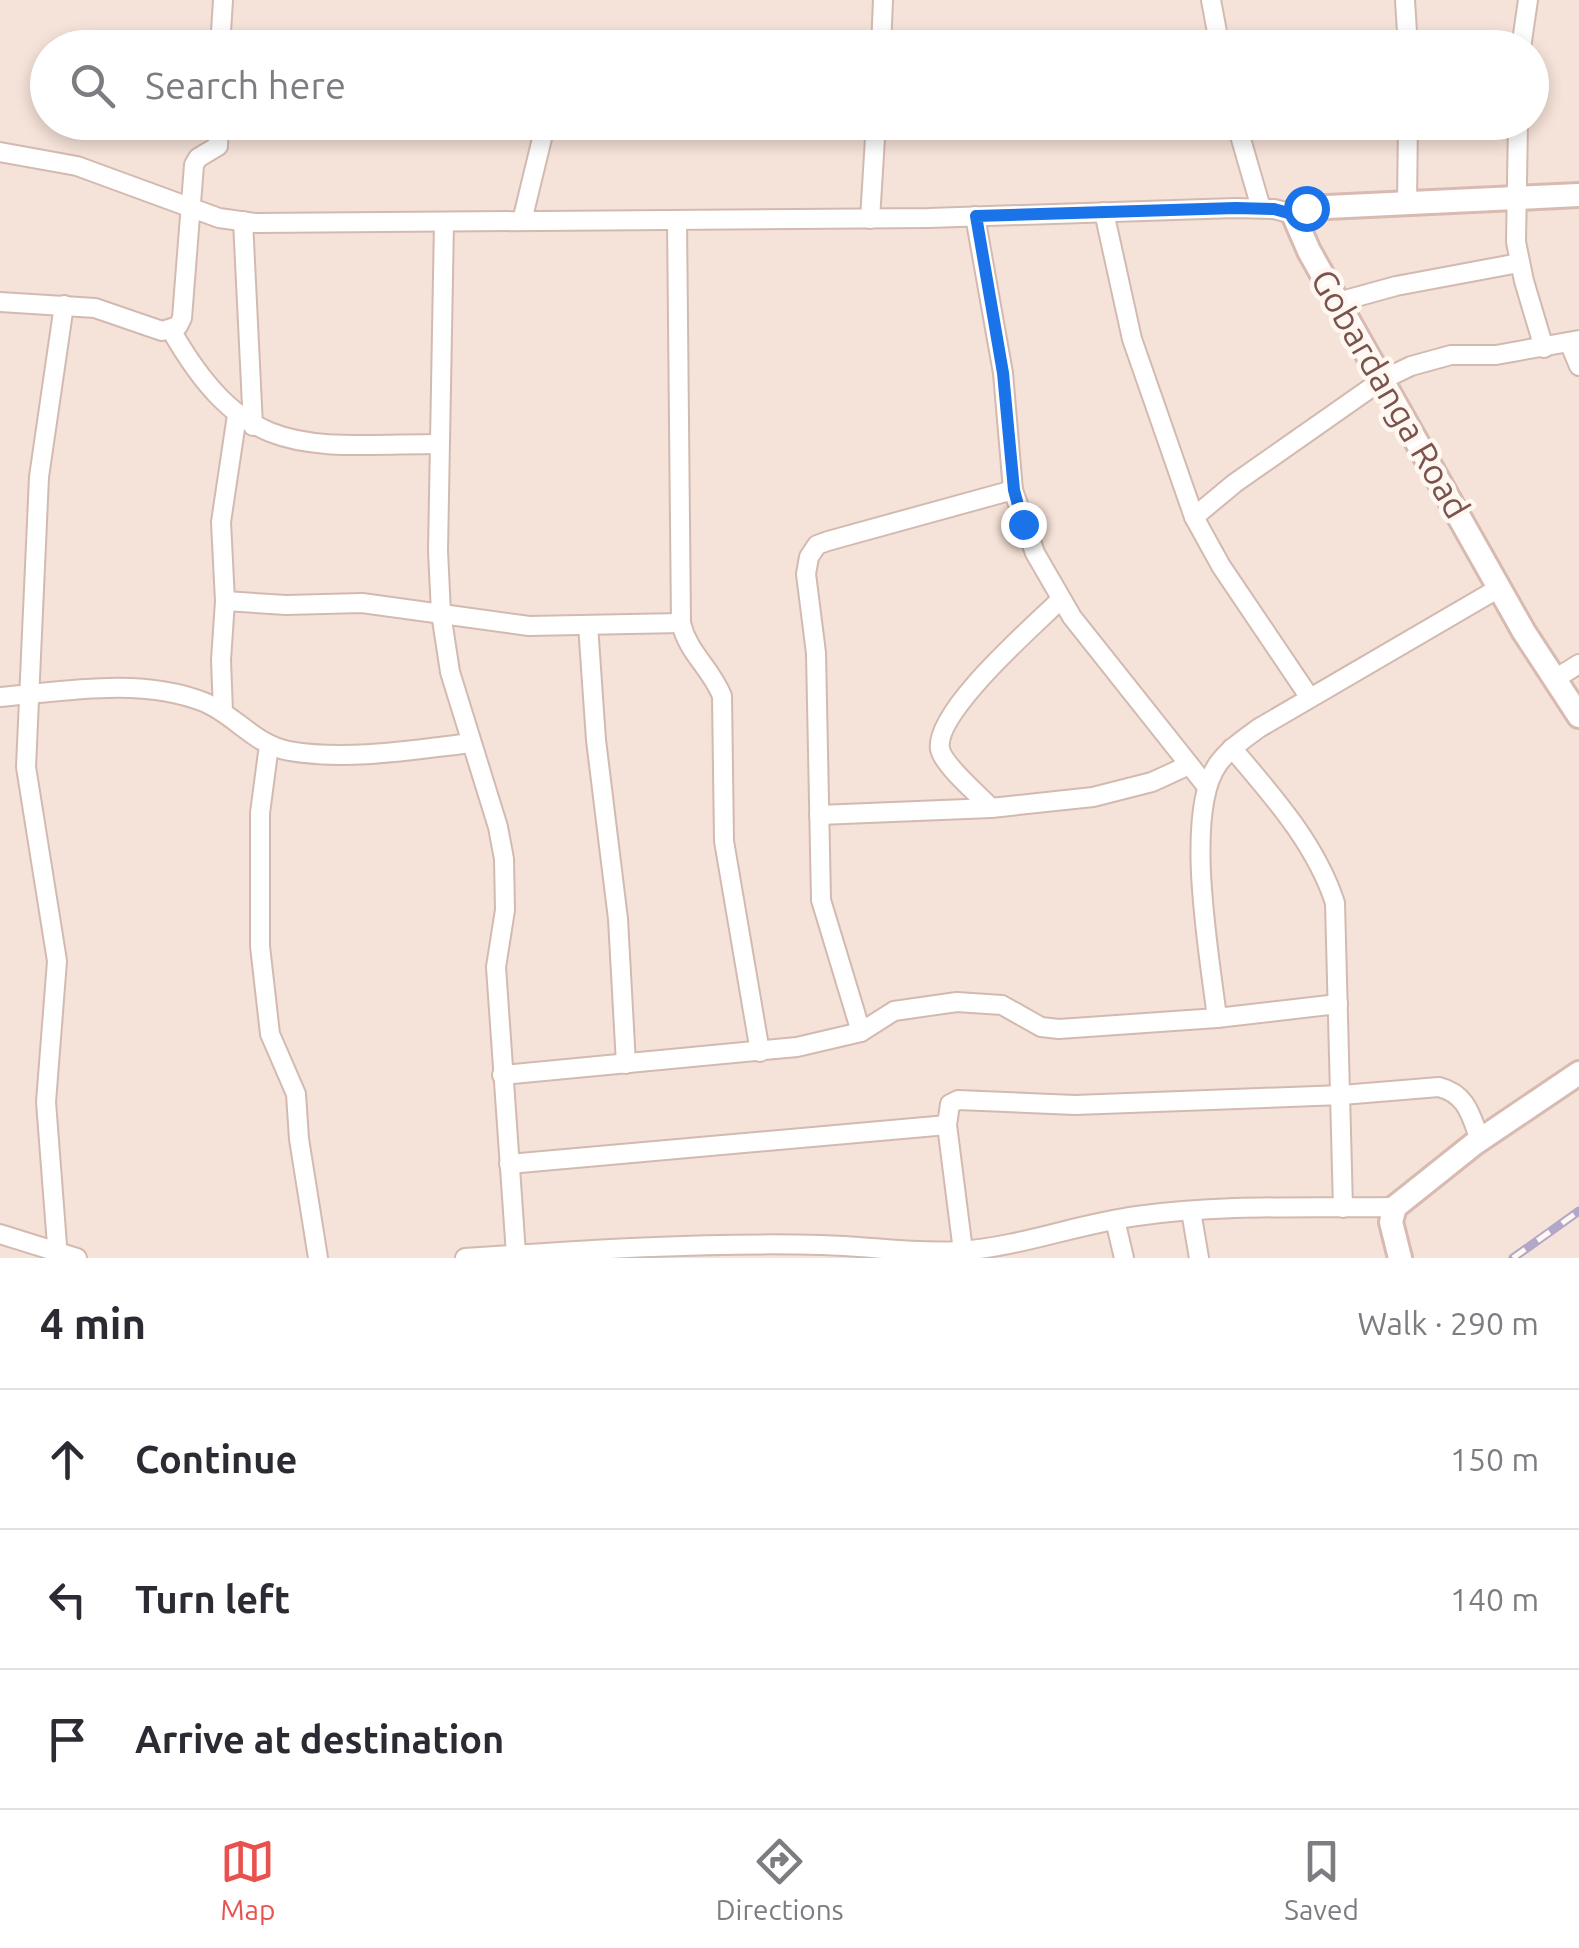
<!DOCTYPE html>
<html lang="en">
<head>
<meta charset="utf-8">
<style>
  :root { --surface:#fff; --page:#f7f7f7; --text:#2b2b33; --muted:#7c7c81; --line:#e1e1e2; --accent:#e7524f }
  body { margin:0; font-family:Ubuntu,sans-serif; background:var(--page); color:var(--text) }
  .stop { position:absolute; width:30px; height:30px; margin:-22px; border:8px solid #1a73e8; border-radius:50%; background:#fff }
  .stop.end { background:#1a73e8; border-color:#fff; box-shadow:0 2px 10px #0008 }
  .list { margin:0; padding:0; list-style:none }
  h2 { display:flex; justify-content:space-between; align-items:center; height:130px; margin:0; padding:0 40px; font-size:42px }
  h2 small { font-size:32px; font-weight:400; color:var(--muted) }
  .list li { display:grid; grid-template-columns:65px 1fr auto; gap:30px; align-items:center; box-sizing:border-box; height:140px; padding:0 40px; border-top:2px solid var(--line) }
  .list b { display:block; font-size:38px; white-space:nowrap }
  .list em { font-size:32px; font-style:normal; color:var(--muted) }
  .icon { flex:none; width:55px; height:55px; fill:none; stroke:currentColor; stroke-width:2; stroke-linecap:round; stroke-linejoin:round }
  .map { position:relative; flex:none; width:1579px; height:1258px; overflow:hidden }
  .search { position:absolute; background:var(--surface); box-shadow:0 5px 15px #0003; left:30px; right:30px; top:30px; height:110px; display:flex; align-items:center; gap:25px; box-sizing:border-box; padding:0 35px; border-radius:55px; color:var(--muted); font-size:38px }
  .sheet { height:550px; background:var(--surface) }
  nav { display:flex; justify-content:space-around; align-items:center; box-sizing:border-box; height:140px; border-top:2px solid var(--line); background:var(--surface); font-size:28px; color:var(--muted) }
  nav a { display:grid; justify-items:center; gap:5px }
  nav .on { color:var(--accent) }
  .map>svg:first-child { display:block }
  .residential { fill:#f5e2d8; fill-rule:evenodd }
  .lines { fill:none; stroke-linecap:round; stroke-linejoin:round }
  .street-casing { stroke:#d3bab1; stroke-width:22 }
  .secondary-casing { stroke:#d8bab1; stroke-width:28 }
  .street { stroke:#fff; stroke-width:18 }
  .secondary { stroke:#fff; stroke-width:22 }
  .rail-casing { stroke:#b2a7c8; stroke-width:9 }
  .rail { stroke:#fff7f1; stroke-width:5; stroke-dasharray:15; stroke-linecap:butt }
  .route { stroke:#1a73e8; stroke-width:12 }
  .labels { text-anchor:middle; stroke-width:9; stroke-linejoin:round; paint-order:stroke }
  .street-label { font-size:35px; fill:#79534c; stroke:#fff7f1 }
</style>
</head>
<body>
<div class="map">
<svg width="1579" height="1258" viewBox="0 0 1579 1258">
  <rect width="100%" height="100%" fill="#fdf2ea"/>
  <path class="residential" d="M0 0H1579V1258H0ZM48 48H1532V122H48Z"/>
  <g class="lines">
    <defs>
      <g id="street">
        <polyline points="1211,0 1220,48"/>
        <polyline points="1405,0 1408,48"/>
        <polyline points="220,48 223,0"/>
        <polyline points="881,48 883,0"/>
        <polyline points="1521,48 1528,0"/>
        <polyline points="1236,122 1261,208"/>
        <polyline points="1518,122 1516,242 1524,281 1544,348"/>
        <polyline points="0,152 77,166 219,218 256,223 929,218 1235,208 1274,209 1293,214"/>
        <polyline points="1407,204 1408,122"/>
        <polyline points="1104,212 1132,339 1194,517 1221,566 1310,698"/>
        <polyline points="975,216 1003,373 1013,490 1035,553 1072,617 1207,787"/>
        <polyline points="870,219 876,122"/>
        <path d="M677 220 681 623C688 653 711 668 722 696L724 841 760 1052"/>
        <polyline points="243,221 253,426"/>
        <polyline points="522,221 546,122"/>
        <polyline points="444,222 438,551 441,613 450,672 498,827 504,859 505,910 496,967 516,1254"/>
        <polyline points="0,302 95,308 162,331 178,326 182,318 194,165 198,158 218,146 219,122"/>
        <polyline points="1338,302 1396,286 1519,263"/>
        <path d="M171 330C246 461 304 445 439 444"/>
        <polyline points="1569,342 1579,366"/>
        <polyline points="1194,517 1235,483 1382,380 1411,366 1451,355 1496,355 1579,340"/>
        <polyline points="225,601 286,605 362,603 529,626 681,623"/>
        <polyline points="588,625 596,740 618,919 626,1064"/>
        <polyline points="1555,679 1579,664"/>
        <path d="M0 697C65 691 141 677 204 702 235 715 255 745 289 751 348 761 412 750 471 743"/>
        <polyline points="223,712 221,660 225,601 221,522 237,415"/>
        <polyline points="269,745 260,813 260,946 270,1034 296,1094 299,1139 318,1258"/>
        <path d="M1232 748C1272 795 1316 844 1335 903L1343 1208"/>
        <path d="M991 808C979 795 943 765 940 749 934 712 1034 626 1060 600"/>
        <polyline points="819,815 991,808 1093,797 1152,782 1189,765"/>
        <path d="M1217 1018C1210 958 1183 813 1218 764 1229 749 1244 739 1259 728L1499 588"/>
        <polyline points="861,1032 821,900 816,653 806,574 809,557 817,545 828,541 1013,490"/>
        <polyline points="502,1075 797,1047 861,1032 894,1011 957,1002 1002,1005 1041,1027 1059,1029 1217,1018 1338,1004"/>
        <polyline points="509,1164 947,1125"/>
        <polyline points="1191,1211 1199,1258"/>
        <polyline points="1115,1220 1124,1258"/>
        <polyline points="0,1234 77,1258"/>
        <path d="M963 1251 947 1125 950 1104 958 1100 1075 1105 1342 1095 1439 1087C1467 1094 1471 1116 1480 1140"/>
        <polyline points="58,1258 46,1102 57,961 26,767 39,477 64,305"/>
        <path d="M465 1258C583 1250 704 1242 822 1245 868 1246 913 1254 959 1251 1020 1247 1077 1224 1137 1216 1222 1204 1310 1208 1395 1207"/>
      </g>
      <g id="secondary">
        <polyline points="1579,195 1306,208 1293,214 1309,251 1524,632 1579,716"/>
        <polyline points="1400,1258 1391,1222 1395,1207 1474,1144 1579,1073"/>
      </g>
    </defs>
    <use href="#street" class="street-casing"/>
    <use href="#secondary" class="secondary-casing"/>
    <use href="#street" class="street"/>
    <use href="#secondary" class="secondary"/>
    <defs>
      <polyline id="rail" points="1513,1258 1579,1211"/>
    </defs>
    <use href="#rail" class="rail-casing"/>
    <use href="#rail" class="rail"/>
  </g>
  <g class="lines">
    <polyline class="route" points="1023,524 1014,490 1003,373 976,216 1236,208 1274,209 1292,214 1306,208"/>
  </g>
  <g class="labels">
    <g class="street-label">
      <text transform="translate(1390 394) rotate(60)" y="12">Gobardanga Road</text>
    </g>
  </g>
</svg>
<div class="stop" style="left:1306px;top:208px"></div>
<div class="stop end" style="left:1023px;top:524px"></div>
<div class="search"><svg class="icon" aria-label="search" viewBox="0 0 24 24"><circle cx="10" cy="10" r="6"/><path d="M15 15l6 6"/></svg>Search here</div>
</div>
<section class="sheet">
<h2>4 min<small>Walk · 290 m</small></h2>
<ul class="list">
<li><svg class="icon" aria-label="ahead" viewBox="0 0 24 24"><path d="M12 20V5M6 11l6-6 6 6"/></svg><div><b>Continue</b></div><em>150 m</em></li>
<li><svg class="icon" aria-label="left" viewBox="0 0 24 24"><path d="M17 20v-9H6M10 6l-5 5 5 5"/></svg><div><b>Turn left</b></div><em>140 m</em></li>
<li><svg class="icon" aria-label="arrive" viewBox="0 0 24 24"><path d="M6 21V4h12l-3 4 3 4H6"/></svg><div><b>Arrive at destination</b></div></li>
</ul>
</section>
<nav>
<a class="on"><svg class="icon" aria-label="map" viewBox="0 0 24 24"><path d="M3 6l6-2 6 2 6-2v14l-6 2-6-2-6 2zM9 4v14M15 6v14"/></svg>Map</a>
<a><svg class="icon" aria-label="directions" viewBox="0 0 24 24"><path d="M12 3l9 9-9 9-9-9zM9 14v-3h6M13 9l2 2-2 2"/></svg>Directions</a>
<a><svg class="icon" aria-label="saved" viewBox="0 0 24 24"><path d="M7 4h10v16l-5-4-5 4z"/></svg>Saved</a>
</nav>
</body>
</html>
